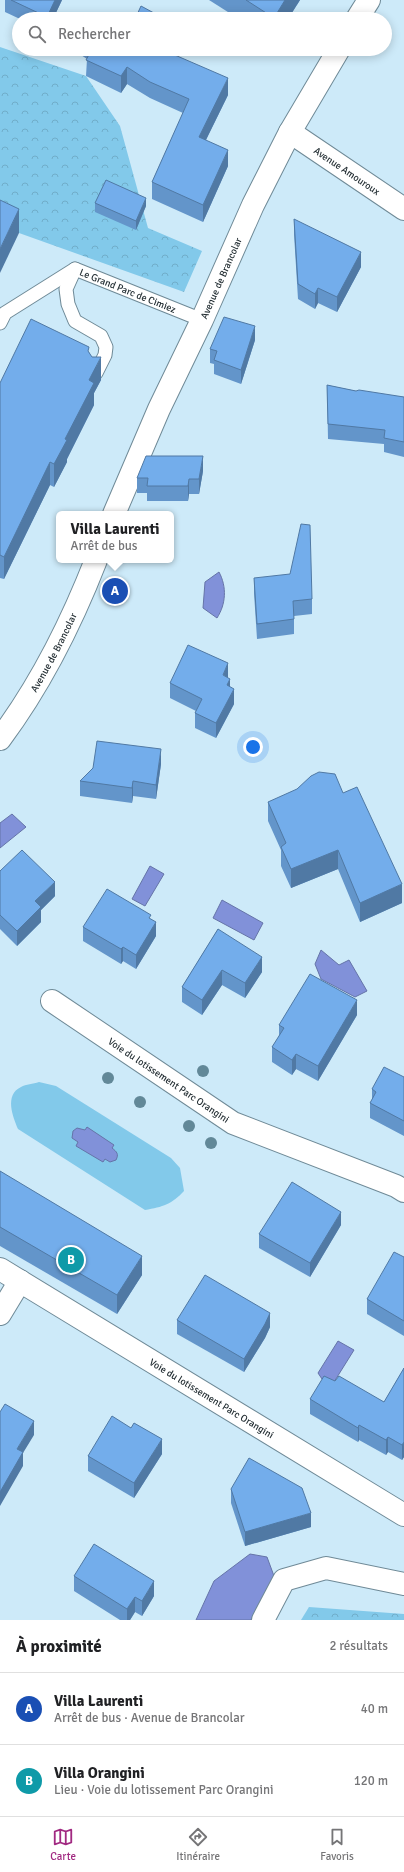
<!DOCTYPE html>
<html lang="fr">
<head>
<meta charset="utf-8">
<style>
  :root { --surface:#fff; --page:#f6f6f6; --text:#202124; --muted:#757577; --line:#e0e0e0; --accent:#a12981 }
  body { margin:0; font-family:Signika,sans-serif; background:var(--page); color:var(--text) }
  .you { position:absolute; left:253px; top:747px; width:14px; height:14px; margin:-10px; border:3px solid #fff; border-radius:50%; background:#1a73e8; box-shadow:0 0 0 6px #1a73e833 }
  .badge { display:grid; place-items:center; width:26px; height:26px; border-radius:50%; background:var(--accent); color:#fff; font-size:13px; font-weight:700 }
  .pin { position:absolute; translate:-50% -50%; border:2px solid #fff; box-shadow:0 1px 4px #0006 }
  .popup { position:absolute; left:56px; top:511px; width:118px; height:52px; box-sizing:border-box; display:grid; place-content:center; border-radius:6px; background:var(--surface); filter:drop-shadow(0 1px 3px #0005); font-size:13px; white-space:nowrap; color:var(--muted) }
  .popup b { font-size:15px; color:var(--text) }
  .popup::after { content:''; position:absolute; left:50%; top:100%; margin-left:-8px; border:8px solid transparent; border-top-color:var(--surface) }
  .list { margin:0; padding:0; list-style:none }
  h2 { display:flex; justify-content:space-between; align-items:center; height:52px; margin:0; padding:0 16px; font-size:17px }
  h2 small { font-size:13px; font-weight:400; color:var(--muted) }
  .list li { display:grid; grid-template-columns:26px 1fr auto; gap:12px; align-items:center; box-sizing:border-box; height:72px; padding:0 16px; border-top:1px solid var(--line) }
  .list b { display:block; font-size:15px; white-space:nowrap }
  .list p { margin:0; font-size:13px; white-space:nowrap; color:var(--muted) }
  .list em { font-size:13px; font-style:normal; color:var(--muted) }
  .icon { flex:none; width:22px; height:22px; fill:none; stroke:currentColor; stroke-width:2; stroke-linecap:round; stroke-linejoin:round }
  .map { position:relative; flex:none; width:404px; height:1620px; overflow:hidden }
  .search { position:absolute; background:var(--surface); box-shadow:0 2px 10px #0003; left:12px; right:12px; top:12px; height:44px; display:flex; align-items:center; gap:10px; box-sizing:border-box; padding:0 14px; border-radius:22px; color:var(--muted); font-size:15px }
  .sheet { height:196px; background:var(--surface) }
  nav { display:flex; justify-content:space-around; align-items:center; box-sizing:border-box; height:56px; border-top:1px solid var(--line); background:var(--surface); font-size:11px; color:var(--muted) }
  nav a { display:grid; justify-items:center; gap:2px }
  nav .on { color:var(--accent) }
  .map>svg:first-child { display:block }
  .green { fill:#82c9ea }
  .forest { fill:url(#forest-crowns) }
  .water { fill:#8191d9; stroke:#6574a8 }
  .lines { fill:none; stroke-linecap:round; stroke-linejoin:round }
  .service-casing { stroke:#6f8a97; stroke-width:15 }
  .minor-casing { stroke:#6f8a97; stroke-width:24 }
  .tertiary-casing { stroke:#6f8a97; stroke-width:24 }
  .service { stroke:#fff; stroke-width:13 }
  .minor { stroke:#fff; stroke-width:22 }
  .tertiary { stroke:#fff; stroke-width:22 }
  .tree { fill:#628898 }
  .wall { fill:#6395ca }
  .shaded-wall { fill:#5079a4 }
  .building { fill:#73adeb; stroke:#5079a4 }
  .labels { text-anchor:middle; stroke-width:3; stroke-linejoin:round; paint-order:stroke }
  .street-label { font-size:10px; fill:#242f34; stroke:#cdeaf9 }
</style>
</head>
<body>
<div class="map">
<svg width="404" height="1620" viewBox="0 0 404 1620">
  <defs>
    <pattern id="forest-crowns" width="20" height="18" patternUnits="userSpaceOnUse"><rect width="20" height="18" fill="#82c9ea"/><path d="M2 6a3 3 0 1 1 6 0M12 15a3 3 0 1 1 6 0" fill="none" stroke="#70adc9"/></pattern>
  </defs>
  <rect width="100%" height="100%" fill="#cdeaf9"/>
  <path class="green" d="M39 1082 56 1086 171 1158 180 1168 184 1191C172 1204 163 1207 145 1210L18 1129C13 1117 4 1095 21 1087 26 1084 33 1084 39 1082Z"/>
  <g class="forest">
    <polygon points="0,47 86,76 120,126 148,228 202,251 184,292 19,233 0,223"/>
    <polygon points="309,1607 404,1614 404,1620 301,1620"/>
  </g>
  <g class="water">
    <path d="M219 572C227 587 226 604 217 618L203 608 205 582Z"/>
    <polygon points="12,814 26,827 0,848 0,823"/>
    <polygon points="150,866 164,874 145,906 132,899"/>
    <polygon points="222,900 263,923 254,940 213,918"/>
    <polygon points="321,950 339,965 349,960 367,991 355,997 321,979 315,964"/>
    <path d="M87 1127 114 1145 112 1148C117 1152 119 1154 116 1160L110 1162 105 1159 103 1162 76 1146 78 1142 72 1138 73 1131 77 1128 85 1130Z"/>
    <polygon points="338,1341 354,1350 334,1382 324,1382 318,1373"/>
    <polygon points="250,1554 267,1557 274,1576 251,1620 196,1620 214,1581"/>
  </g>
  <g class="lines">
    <defs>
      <g id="service">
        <polyline points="75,269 66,289 68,304 75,321 101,336 106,347 105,355 96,373"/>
        <path id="s1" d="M0 323 5 313 75 269 202 320"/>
      </g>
      <g id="minor">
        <path id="s2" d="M290 132 404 209"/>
        <path id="s3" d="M52 1001 233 1123 396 1186 404 1191"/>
        <path id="s4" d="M0 1269 404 1515"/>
        <polyline points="0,1314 20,1281"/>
        <polyline points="263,1620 284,1580 326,1568 404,1584"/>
      </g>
      <g id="tertiary">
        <polyline points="357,19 369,0"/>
        <path id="s5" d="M114 514 159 409 202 320 253 205 290 132 339 49"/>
        <path id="s6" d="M0 739C41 684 71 624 96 560"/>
      </g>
    </defs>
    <use href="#service" class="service-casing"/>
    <use href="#minor" class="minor-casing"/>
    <use href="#tertiary" class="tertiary-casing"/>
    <use href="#service" class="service"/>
    <use href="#minor" class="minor"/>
    <use href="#tertiary" class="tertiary"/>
  </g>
  <g class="tree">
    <circle cx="203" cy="1071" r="6"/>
    <circle cx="108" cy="1078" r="6"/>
    <circle cx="140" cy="1102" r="6"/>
    <circle cx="189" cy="1126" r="6"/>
    <circle cx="211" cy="1143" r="6"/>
  </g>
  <g class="wall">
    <polygon points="5,0 62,0 53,19 20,19 5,12"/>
    <polygon points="209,0 300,0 288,19 239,19"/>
    <polygon points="75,49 167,49 166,52 228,95 206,140 228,166 203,222 152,199 152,182 183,113 150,98 127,84 121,93 86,76 87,59 75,51"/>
    <polygon points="95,203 146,206 136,230 95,212"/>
    <polygon points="294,219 361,267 337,312 318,303 315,309 298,299 294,234"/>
    <polygon points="255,340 241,384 214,374 214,364 210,363 210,349"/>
    <polygon points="89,352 101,380 94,393 94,405 67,459 67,462 54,487 50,485 4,579 0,578 0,383"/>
    <polygon points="327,385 356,391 404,397 404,457 384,452 384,444 328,439"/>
    <polygon points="203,471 199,494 189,494 188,501 147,501 147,493 137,493 137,478"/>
    <polygon points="254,578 312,599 312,614 294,616 294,634 257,639 254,593"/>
    <polygon points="228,678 234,704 216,738 195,728 195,713 196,711 170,698 170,683"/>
    <polygon points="161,764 156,799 133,796 132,803 80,796 80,781"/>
    <polygon points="343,793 402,903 360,922 338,869 291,888 281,866 281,850 268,821 268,802"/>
    <polygon points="0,871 55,896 41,910 41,922 17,946 0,929"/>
    <polygon points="151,919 156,936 136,969 123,961 121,964 83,941 83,927"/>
    <polygon points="218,929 262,972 245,998 222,985 202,1015 182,1002 182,987"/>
    <polygon points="357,1015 318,1081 296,1069 292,1075 272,1062 272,1047 279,1037 279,1025"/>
    <polygon points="404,1077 404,1136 370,1118 370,1103 372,1100 372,1089"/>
    <polygon points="0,1171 142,1275 117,1314 0,1246"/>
    <polygon points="341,1225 310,1277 259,1248 259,1234"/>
    <polygon points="404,1257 404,1336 367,1314 367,1299"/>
    <polygon points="177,1320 270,1327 265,1338 244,1372 177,1334"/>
    <polygon points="404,1368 404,1457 402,1460 388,1452 386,1455 359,1440 358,1442 310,1414 310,1399 335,1381 384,1402"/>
    <polygon points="162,1454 134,1498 88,1471 88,1456"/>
    <polygon points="231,1489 311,1527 245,1546 231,1503"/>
    <polygon points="74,1576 154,1596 142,1616 135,1612 130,1620 120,1620 74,1591"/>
  </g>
  <g class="shaded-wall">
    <polygon points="55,0 62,0 53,19 47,19 47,17"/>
    <polygon points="285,0 300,0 288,19 274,19 274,18"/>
    <polygon points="161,49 167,49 161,66"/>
    <polygon points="127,67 127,84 121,93 121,76"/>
    <polygon points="228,78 228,95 199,154 199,137"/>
    <polygon points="228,150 228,166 203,222 203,205"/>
    <polygon points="146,198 146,206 136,230 136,221"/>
    <polygon points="19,209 19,233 0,273 0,249"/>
    <polygon points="361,252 361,267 337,312 337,297"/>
    <polygon points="318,288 318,303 315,309 315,294"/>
    <polygon points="255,326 255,340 241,384 241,370"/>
    <polygon points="101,357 101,380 94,393 94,405 67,459 67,462 54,487 54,464 65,439 89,380"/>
    <polygon points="203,456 203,471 199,494 199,479"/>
    <polygon points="50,462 50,485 4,579 4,557"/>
    <polygon points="189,479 189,494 188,501 188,486"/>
    <polygon points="228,663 228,678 223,675"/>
    <polygon points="230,679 230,694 227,685"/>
    <polygon points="234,689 234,704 216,738 216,723"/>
    <polygon points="161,749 161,764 156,799 156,785"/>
    <polygon points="133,781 133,796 132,803 132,788"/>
    <polygon points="338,850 338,869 291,888 291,869"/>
    <polygon points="55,882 55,896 41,910 41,922 17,946 17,931 35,901"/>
    <polygon points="402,884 402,903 360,922 360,903"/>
    <polygon points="156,922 156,936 136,969 136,955"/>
    <polygon points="123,947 123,961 121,964 121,949"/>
    <polygon points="262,957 262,972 245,998 245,983"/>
    <polygon points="222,970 222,985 202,1015 202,1000"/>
    <polygon points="357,1000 357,1015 318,1081 318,1066"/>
    <polygon points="296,1054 296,1069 292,1075 292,1060"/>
    <polygon points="341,1212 341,1225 310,1277 310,1263"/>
    <polygon points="142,1256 142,1275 117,1314 117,1295"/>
    <polygon points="270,1313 270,1327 265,1338 244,1372 244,1359"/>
    <polygon points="34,1421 34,1435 23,1453 23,1466 0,1506 0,1492 17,1449"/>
    <polygon points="359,1425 359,1440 358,1442 358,1428"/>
    <polygon points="388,1437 388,1452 386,1455 386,1440"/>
    <polygon points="162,1439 162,1454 134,1498 134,1483"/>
    <polygon points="404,1442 404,1457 402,1460 402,1445"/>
    <polygon points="311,1513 311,1527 245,1546 245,1532"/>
    <polygon points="154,1581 154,1596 142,1616 142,1601"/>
    <polygon points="135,1597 135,1612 130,1620 127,1620 127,1609"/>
  </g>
  <g class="building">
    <polygon points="11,0 55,0 47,17"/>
    <polygon points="246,0 285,0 274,18"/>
    <polygon points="141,6 165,19 135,19"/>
    <polygon points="92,49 161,49 228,78 199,137 228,150 203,205 152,182 189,99 150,82 127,67 121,76 86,60"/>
    <polygon points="106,180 146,198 136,221 95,203"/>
    <polygon points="0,200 19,209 0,249"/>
    <polygon points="294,219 361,252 337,297 318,288 315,294 298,284"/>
    <polygon points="224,317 255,326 241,370 214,360 217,351 210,349"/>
    <polygon points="31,319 89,347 88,351 92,357 101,357 89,380 94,383 65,439 67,440 54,464 50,462 4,557 0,555 0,383"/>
    <polygon points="327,385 356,391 359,390 404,397 404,442 384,438 385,430 328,424"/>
    <polygon points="146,456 203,456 199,479 189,479 188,486 147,486 148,478 137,478"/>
    <polygon points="301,524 310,525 312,599 293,601 294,619 257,624 254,578 290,574"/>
    <polygon points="188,645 228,663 223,675 230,679 227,685 234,689 216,723 195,713 202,699 170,683"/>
    <polygon points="97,741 161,749 156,785 133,781 132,788 80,781 93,768"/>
    <polygon points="319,772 335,774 343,793 357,787 402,884 360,903 338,850 291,869 281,847 286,843 268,802 297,789 311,776"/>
    <polygon points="22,850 55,882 35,901 41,907 17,931 0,915 0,871"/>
    <polygon points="107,889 151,915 149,918 156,922 136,955 123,947 121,949 83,927"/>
    <polygon points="218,929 262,957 245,983 222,970 202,1000 182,987"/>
    <polygon points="310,974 357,1000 318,1066 296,1054 292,1060 272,1047 284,1028 279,1025"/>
    <polygon points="384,1067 404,1077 404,1121 370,1103 376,1092 372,1089"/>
    <polygon points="0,1171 142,1256 117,1295 0,1227"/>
    <polygon points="292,1182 341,1212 310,1263 259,1234"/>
    <polygon points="394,1252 404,1257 404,1321 367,1299"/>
    <polygon points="205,1275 270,1313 265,1324 244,1359 177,1320"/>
    <polygon points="404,1368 404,1442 402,1445 388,1437 386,1440 359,1425 358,1428 310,1399 324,1376 335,1381 339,1376 384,1402"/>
    <polygon points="5,1404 34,1421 17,1449 23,1452 0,1492 0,1412"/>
    <polygon points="112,1416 131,1428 134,1423 162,1439 134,1483 88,1456"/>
    <polygon points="249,1458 302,1488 311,1513 245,1532 231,1489"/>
    <polygon points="94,1544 154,1581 142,1601 135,1597 127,1609 74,1576"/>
  </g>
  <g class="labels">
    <g class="street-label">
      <text dy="4" stroke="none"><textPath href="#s2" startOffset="69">Avenue Amouroux</textPath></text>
      <text dy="4" stroke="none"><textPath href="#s5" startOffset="259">Avenue de Brancolar</textPath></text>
      <text dy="4" stroke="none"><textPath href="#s1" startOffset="151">Le Grand Parc de Cimiez</textPath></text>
      <text dy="4" stroke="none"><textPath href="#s6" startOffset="102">Avenue de Brancolar</textPath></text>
      <text dy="4" stroke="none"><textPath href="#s3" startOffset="141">Voie du lotissement Parc Orangini</textPath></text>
      <text dy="4" stroke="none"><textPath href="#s4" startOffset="248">Voie du lotissement Parc Orangini</textPath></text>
    </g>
  </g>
</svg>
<div class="you"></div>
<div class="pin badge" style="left:115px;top:591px;background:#1a4fb4">A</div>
<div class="popup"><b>Villa Laurenti</b>Arrêt de bus</div>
<div class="pin badge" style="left:71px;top:1260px;background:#0f9aa8">B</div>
<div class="search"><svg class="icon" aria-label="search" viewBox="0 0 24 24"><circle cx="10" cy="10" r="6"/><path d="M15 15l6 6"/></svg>Rechercher</div>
</div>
<section class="sheet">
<h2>À proximité<small>2 résultats</small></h2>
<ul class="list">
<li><span class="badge" style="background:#1a4fb4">A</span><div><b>Villa Laurenti</b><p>Arrêt de bus · Avenue de Brancolar</p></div><em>40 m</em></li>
<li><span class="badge" style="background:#0f9aa8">B</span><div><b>Villa Orangini</b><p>Lieu · Voie du lotissement Parc Orangini</p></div><em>120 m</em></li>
</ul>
</section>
<nav>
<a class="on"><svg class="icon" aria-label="map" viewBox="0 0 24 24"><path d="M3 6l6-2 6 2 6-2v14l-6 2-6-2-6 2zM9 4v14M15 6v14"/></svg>Carte</a>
<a><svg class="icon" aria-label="directions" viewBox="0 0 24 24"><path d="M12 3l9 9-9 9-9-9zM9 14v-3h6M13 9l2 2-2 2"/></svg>Itinéraire</a>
<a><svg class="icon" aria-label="saved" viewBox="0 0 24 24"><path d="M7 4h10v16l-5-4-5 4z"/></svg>Favoris</a>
</nav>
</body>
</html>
